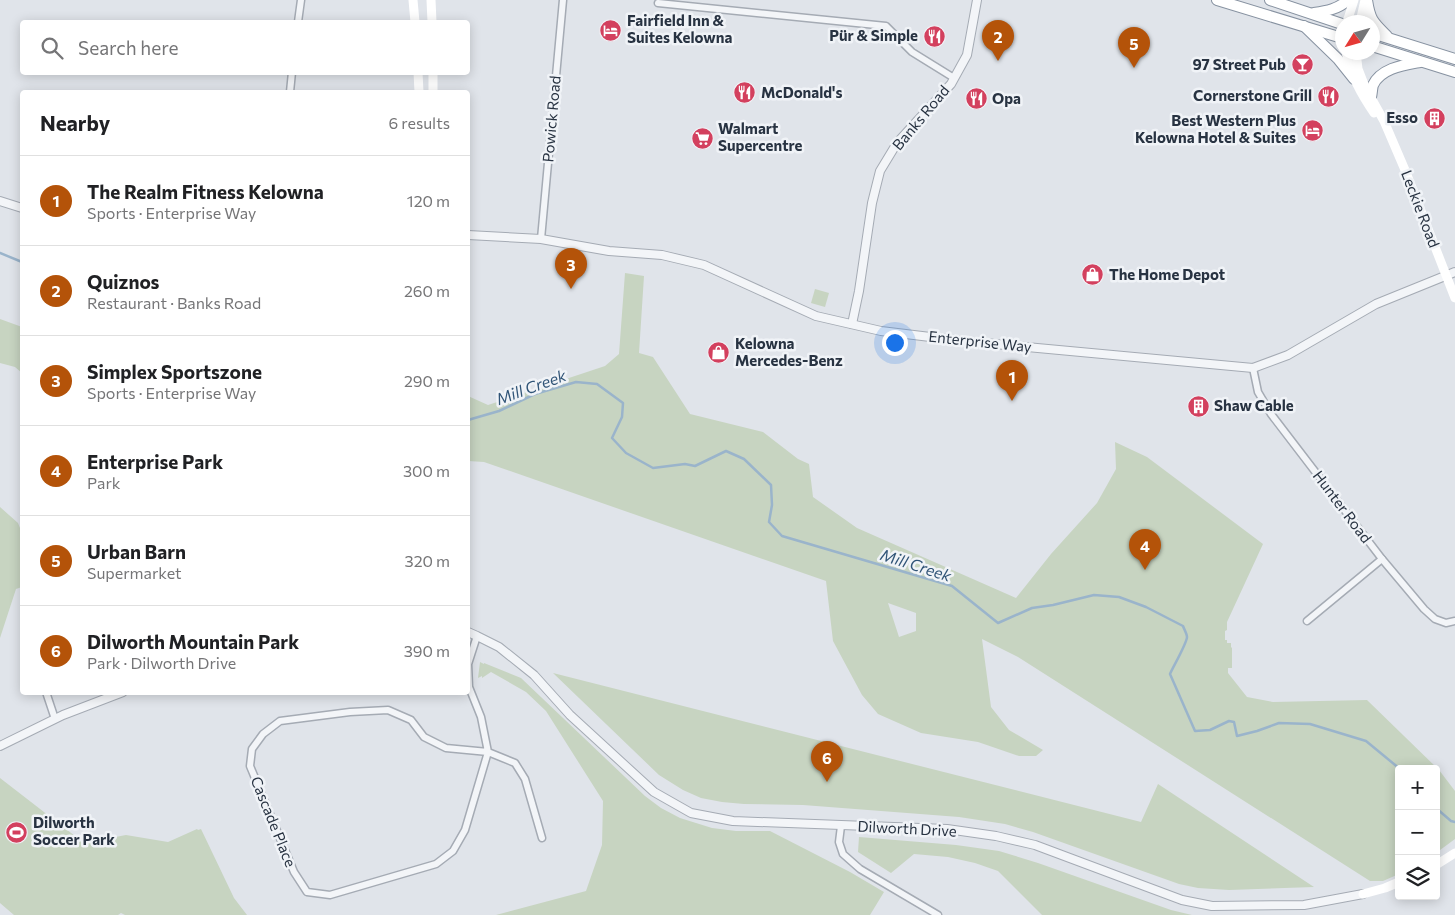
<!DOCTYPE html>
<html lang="en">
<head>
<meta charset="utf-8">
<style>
  :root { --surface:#fff; --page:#f6f6f6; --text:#202124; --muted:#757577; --line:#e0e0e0; --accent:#b45309 }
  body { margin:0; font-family:Commissioner,sans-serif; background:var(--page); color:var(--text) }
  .controls { position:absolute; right:15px; bottom:15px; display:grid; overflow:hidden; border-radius:5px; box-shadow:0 2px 12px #0003 }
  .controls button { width:45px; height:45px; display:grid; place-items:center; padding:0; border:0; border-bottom:1px solid var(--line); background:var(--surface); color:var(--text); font:25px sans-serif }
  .compass { position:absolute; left:1335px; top:15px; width:45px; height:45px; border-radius:50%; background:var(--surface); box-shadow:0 2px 12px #0003; rotate:233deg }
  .you { position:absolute; left:894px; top:342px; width:18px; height:18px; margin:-12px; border:4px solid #fff; border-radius:50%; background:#1a73e8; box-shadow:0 0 0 8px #1a73e833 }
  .badge { display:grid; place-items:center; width:32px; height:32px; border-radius:50%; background:var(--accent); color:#fff; font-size:16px; font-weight:700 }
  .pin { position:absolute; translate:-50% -41px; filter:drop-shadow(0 1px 2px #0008) }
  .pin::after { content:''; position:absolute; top:26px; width:18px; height:15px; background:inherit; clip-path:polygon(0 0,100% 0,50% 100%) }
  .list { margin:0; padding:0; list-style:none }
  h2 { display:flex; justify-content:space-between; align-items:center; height:65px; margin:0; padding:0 20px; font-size:21px }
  h2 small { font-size:16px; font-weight:400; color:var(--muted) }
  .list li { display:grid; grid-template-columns:32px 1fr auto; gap:15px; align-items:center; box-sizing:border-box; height:90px; padding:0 20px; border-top:1px solid var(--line) }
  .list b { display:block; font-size:19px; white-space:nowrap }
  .list p { margin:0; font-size:16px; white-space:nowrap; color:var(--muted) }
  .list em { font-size:16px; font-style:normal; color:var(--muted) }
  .icon { flex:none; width:28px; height:28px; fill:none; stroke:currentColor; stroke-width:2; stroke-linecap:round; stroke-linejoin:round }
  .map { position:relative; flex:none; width:1455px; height:915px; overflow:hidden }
  .search { position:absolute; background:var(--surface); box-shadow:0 2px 12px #0003; left:20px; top:20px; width:450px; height:55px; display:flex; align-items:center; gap:12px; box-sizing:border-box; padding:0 18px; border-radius:5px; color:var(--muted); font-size:19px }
  .panel { position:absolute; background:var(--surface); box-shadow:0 2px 12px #0003; left:20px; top:90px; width:450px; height:605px; border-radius:5px }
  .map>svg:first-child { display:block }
  .green { fill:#c7d4c1; fill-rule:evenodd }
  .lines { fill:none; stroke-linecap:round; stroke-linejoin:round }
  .stream { stroke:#9ab4cb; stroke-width:2.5 }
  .minor-casing { stroke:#a5abb4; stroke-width:9 }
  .tertiary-casing { stroke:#a5abb4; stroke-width:10 }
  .trunk-casing { stroke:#8792a1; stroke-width:12 }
  .minor { stroke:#f3f5f8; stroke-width:6 }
  .tertiary { stroke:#f3f5f8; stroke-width:8 }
  .secondary { stroke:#fff; stroke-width:9 }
  .trunk { stroke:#fff; stroke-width:10 }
  .labels { text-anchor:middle; stroke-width:5; stroke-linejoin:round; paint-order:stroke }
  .poi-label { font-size:15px; font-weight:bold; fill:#283342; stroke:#f0f3f7; text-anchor:start }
  .street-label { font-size:15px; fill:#283342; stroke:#f0f3f7 }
  .water-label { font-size:16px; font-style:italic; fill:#305477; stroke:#f0f3f7 }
</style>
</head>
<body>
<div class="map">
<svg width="1455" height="915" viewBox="0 0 1455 915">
  <rect width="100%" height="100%" fill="#e0e4ea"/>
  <g class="green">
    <path d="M625 273 644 276 639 353 653 357 690 414 763 432 798 459 809 464 813 497 857 528 1016 598 1051 554 1097 503 1116 469 1115 442 1147 457 1263 544 1227 622V630L1225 631V640H1227V643H1231V647L1232 648V668H1228V673L1247 697 1273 702 1367 700 1439 770 1455 791V839L1436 853V769H1399V874L1383 881H1370L1018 657 982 639 991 707 1009 730 1043 750 1036 756H1019L978 742 921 733 878 714 862 695 833 641 826 581 484 462 468 461V396L488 405 605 366 619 354ZM888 603 916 613V631L899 637Z"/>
    <polygon points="815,289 829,293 825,307 811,303"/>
    <polygon points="0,319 22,327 22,373 15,367 0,363"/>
    <polygon points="0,507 18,523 22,533 22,587 16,589 0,638"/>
    <polygon points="480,662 484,664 484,663 521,678 645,796 661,808 680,818 712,828 736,831 770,831 850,872 884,892 870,915 496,915 586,891 602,845 603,801 546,711 526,692 491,672 482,678 482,676 478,678"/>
    <polygon points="553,673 1141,822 1158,784 1314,887 1229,890 1198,888 1179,884 1033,832 1005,824 959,817 803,805 744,804 722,802 701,798 683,790 659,775"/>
    <polygon points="0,778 84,843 126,835 168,842 197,829 198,830 201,829 234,898 247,915 125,915 121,913 118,915 14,915 0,903"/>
    <polygon points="859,837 956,845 999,851 1038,863 1171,910 1192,915 1042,915 998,871 975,863 948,857 914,854 891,873 858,852"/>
  </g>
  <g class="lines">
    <g class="stream">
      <polyline points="0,253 22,262"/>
      <path d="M468 420 499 411 535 394 576 382 597 384 623 403 622 417 612 438 626 453 653 468 685 464 695 466 726 451 744 459 771 485 772 505 769 522 782 536 952 586 998 623 1032 608 1053 605 1094 595 1119 597 1146 607 1183 626C1184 629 1187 634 1187 637 1187 643 1173 667 1170 674L1195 731 1210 730 1229 721 1234 722 1237 736 1257 731 1279 723 1310 724 1366 741 1400 769"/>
      <polyline points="1436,808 1451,821 1455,822"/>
    </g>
    <defs>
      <g id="minor">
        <polyline points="658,3 886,26 912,52 954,78"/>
        <polyline points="298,22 301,0"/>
        <polyline points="290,92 292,72"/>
        <polyline points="541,239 563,0"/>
        <polyline points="1253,368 1258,392 1271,414 1382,559 1424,609 1435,619 1446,623 1455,621"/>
        <polyline points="1307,621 1382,559"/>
        <polyline points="477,636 468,664 469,687 481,717 488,752 465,830 453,851 436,864 330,895 307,892 294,872 250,766 252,749 263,734 280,721 350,712 388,710 411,720 424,737 446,748 488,752 515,763 525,779 542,838"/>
        <polyline points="46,692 55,719"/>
        <polyline points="841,826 839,842 843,854 860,869 938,915"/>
      </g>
      <g id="tertiary">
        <polyline points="0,201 22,208"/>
        <polyline points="468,235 541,239 609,251 662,255 704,265 816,316 881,331 963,341 1253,368 1288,355 1376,304 1455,272"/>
        <polyline points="852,324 859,291 872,203 880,171 897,143 951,84 967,55 977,0"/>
        <polyline points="468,632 477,636 499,647 534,675 570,715 654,792 691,813 733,821 947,829 996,836 1035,845 1182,900 1212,906 1304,905 1363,894"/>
        <polyline points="0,746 63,715 123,692"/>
      </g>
      <g id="trunk">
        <polyline points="1217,0 1342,38"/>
        <polyline points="1270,0 1342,24"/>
        <path d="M1367 0C1370 20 1373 22 1387 36"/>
        <path d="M1314 13C1327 11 1338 9 1348 0"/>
        <polyline points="1304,26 1338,59 1354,79"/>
        <polyline points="1372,33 1455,59"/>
        <polyline points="1372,46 1455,72"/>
        <path d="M1371 97C1372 93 1372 88 1373 85 1381 68 1404 65 1420 62"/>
      </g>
    </defs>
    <use href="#minor" class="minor-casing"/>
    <use href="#tertiary" class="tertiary-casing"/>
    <use href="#trunk" class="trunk-casing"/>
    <use href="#minor" class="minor"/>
    <use href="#tertiary" class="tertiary"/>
    <g class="secondary">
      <polyline points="413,0 415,22"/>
      <polyline points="431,0 432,22"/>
      <polyline points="1347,22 1354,0"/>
      <polyline points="1360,22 1365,0"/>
      <path d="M1346 52C1351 76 1361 94 1374 113"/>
      <polyline points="1356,52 1358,69 1365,87 1384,121 1405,170 1455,298"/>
      <polyline points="418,72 419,92"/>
      <polyline points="433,92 433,72"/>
      <polyline points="1436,865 1455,853"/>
      <polyline points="1363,894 1385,888 1399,882"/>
    </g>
    <use href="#trunk" class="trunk"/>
  </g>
  <defs>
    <symbol id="hotel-disc" viewBox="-11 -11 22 22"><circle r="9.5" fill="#d3405e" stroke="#f0f3f7"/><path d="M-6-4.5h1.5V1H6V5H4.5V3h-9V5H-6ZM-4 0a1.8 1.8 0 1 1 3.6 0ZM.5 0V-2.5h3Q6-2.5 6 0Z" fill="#fff"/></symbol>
    <symbol id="restaurant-disc" viewBox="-11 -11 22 22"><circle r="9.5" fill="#d3405e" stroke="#f0f3f7"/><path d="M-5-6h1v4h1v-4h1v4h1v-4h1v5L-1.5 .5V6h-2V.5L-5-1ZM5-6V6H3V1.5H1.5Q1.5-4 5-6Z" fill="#fff"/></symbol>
    <symbol id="bar-disc" viewBox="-11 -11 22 22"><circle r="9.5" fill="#d3405e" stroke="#f0f3f7"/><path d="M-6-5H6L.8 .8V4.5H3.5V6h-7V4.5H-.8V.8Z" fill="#fff"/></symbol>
    <symbol id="building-disc" viewBox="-11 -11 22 22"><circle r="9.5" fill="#d3405e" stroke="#f0f3f7"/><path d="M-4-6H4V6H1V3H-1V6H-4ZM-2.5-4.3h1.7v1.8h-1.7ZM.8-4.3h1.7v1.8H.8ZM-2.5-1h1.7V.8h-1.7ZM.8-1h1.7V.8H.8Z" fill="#fff"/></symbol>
    <symbol id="supermarket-disc" viewBox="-11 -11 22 22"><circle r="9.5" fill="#d3405e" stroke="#f0f3f7"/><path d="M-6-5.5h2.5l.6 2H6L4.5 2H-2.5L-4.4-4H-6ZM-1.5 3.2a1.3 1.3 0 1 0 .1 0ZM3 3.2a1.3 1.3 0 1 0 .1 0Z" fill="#fff"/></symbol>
    <symbol id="shop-disc" viewBox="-11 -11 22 22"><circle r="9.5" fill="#d3405e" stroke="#f0f3f7"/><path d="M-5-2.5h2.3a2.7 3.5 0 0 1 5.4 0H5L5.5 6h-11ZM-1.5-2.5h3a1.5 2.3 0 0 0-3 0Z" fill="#fff"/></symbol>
    <symbol id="stadium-disc" viewBox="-11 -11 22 22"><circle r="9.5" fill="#d3405e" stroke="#f0f3f7"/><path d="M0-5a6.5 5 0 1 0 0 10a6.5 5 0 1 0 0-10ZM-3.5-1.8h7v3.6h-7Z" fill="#fff"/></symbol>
  </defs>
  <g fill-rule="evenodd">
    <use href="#hotel-disc" x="598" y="18" width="25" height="25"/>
    <use href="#restaurant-disc" x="922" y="24" width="25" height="25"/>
    <use href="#bar-disc" x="1290" y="52" width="25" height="25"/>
    <use href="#restaurant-disc" x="732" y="80" width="25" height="25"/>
    <use href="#restaurant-disc" x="1316" y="84" width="25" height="25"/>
    <use href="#restaurant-disc" x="964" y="86" width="25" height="25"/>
    <use href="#building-disc" x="1422" y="106" width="25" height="25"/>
    <use href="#hotel-disc" x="1300" y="118" width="25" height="25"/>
    <use href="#supermarket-disc" x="690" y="126" width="25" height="25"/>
    <use href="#shop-disc" x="1080" y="262" width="25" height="25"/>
    <use href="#shop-disc" x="706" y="340" width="25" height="25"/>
    <use href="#building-disc" x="1186" y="394" width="25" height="25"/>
    <use href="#stadium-disc" x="4" y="820" width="25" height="25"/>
  </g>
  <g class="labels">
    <g class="poi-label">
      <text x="627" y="26">Fairfield Inn &amp;<tspan x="627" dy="17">Suites Kelowna</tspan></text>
      <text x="918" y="41" text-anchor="end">Pür &amp; Simple</text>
      <text x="1286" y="70" text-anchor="end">97 Street Pub</text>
      <text x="761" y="98">McDonald's</text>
      <text x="1312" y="101" text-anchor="end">Cornerstone Grill</text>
      <text x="992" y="104">Opa</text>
      <text x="1418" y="123" text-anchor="end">Esso</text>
      <text x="1296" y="126" text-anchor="end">Best Western Plus<tspan x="1296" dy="17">Kelowna Hotel &amp; Suites</tspan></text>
      <text x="718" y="134">Walmart<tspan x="718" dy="17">Supercentre</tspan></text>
      <text x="1109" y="280">The Home Depot</text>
      <text x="735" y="349">Kelowna<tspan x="735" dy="17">Mercedes-Benz</tspan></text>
      <text x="1214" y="411">Shaw Cable</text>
      <text x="33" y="828">Dilworth<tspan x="33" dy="17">Soccer Park</tspan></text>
    </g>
    <g class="street-label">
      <text transform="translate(921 118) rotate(-50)" y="5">Banks Road</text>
      <text transform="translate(552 119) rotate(-85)" y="5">Powick Road</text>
      <text transform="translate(1420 209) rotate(69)" y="5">Leckie Road</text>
      <text transform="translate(980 342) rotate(6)" y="5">Enterprise Way</text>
      <text transform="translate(1342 507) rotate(53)" y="5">Hunter Road</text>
      <text transform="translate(273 822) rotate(68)" y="5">Cascade Place</text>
      <text transform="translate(907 829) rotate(3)" y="5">Dilworth Drive</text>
    </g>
    <g class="water-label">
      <text transform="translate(531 387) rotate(-20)" y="6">Mill Creek</text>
      <text transform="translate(916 565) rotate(18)" y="6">Mill Creek</text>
    </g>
  </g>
</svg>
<div class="controls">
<button>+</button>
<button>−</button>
<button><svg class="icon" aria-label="layers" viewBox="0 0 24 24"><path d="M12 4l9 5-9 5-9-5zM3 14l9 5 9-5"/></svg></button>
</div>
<svg class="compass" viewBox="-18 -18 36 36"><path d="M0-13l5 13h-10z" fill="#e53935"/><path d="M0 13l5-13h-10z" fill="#757577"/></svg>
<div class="you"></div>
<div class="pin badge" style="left:1012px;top:401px">1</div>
<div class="pin badge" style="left:998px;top:61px">2</div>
<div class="pin badge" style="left:571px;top:289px">3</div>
<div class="pin badge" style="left:1145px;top:570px">4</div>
<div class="pin badge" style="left:1134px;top:68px">5</div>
<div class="pin badge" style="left:827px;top:782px">6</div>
<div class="search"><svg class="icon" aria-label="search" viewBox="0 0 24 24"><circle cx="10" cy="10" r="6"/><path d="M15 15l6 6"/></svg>Search here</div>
<section class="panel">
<h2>Nearby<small>6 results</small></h2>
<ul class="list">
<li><span class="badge">1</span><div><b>The Realm Fitness Kelowna</b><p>Sports · Enterprise Way</p></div><em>120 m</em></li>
<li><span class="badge">2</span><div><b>Quiznos</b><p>Restaurant · Banks Road</p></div><em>260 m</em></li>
<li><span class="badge">3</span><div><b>Simplex Sportszone</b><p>Sports · Enterprise Way</p></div><em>290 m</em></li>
<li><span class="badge">4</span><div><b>Enterprise Park</b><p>Park</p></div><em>300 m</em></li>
<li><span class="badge">5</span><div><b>Urban Barn</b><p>Supermarket</p></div><em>320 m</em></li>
<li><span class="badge">6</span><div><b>Dilworth Mountain Park</b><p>Park · Dilworth Drive</p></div><em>390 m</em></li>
</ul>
</section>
</div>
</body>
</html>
